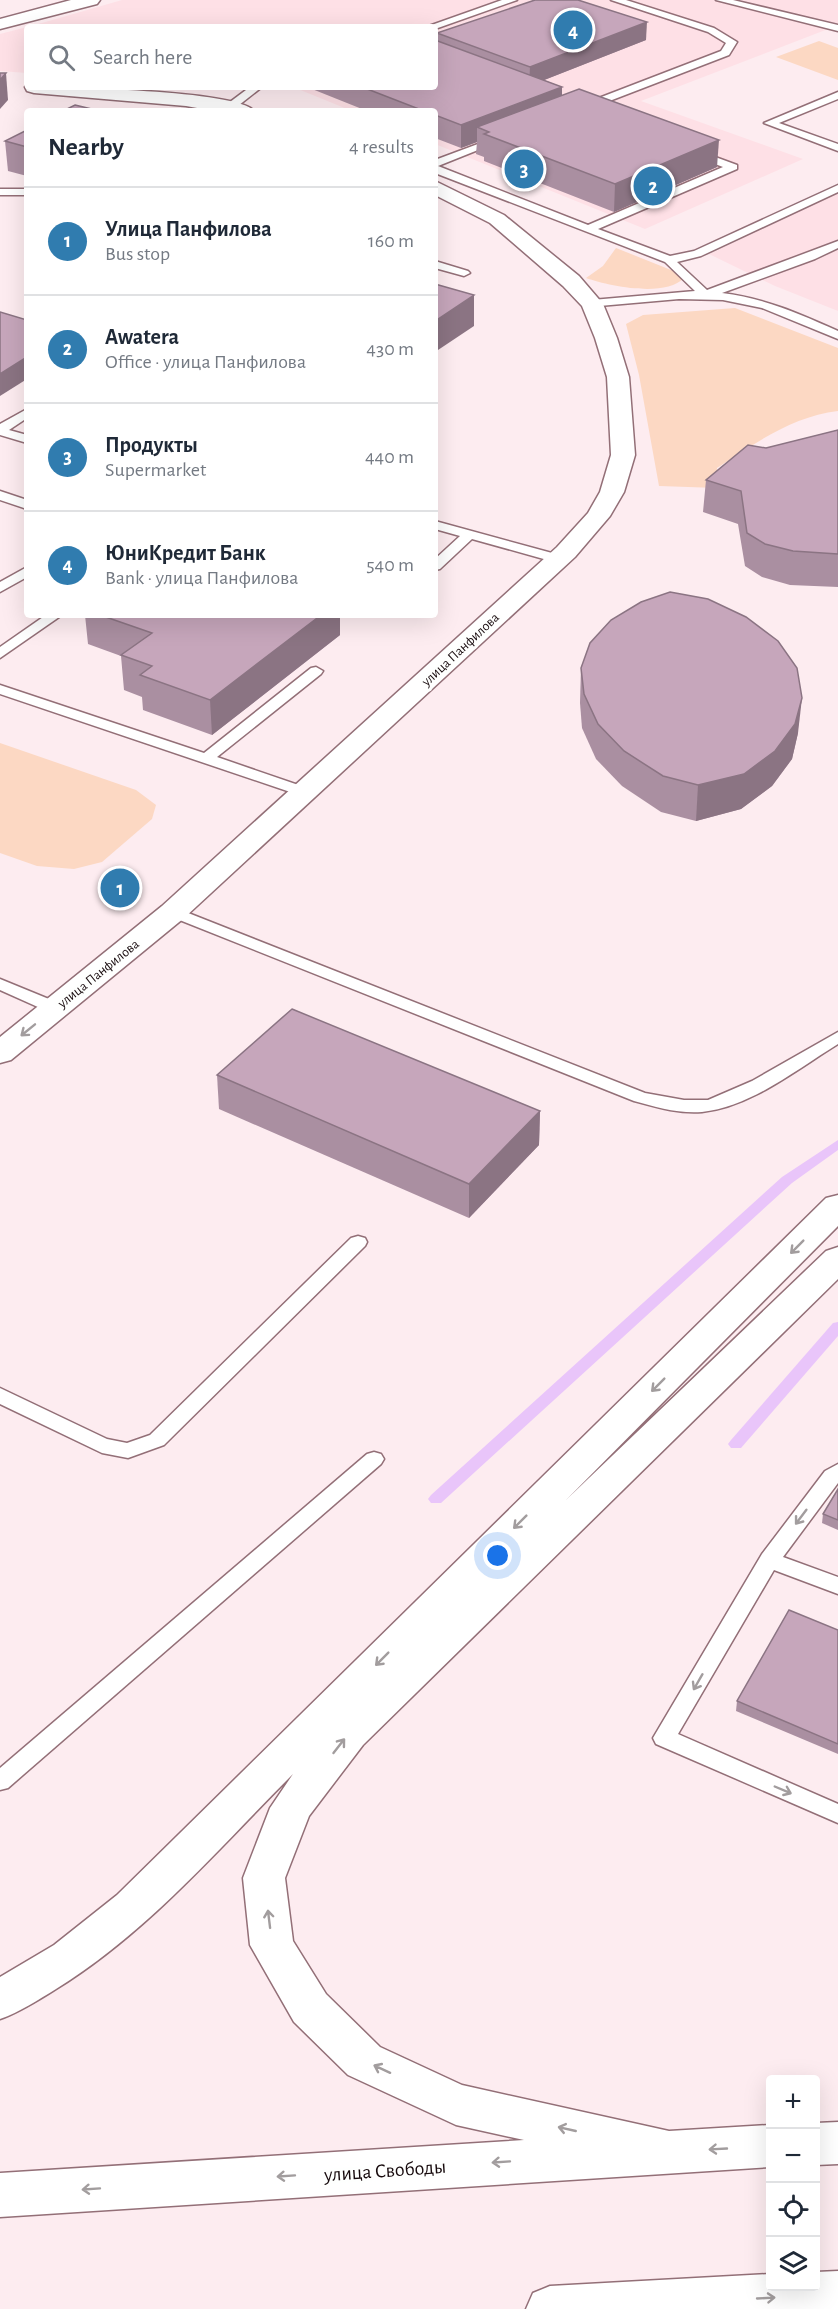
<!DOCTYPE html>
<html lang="en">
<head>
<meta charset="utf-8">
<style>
  :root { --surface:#fff; --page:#f6f6f7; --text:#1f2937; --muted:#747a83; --line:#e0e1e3; --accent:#307caf }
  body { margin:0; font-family:"Alegreya Sans",sans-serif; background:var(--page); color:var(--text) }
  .controls { position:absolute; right:18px; bottom:18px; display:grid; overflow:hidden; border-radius:6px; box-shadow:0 6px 24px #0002 }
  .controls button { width:54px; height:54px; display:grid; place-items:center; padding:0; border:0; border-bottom:2px solid var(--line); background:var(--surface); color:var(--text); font:30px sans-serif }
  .you { position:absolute; left:498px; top:1556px; width:21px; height:21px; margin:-15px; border:4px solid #fff; border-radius:50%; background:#1a73e8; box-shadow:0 0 0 9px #1a73e833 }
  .badge { display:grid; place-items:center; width:39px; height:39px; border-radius:50%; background:var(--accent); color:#fff; font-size:20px; font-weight:700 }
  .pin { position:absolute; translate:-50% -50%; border:3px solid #fff; box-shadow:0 2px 6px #0006 }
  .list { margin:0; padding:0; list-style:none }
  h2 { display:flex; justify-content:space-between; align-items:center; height:78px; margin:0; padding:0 24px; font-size:26px }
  h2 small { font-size:20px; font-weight:400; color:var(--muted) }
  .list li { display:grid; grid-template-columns:39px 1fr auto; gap:18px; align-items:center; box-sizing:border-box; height:108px; padding:0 24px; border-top:2px solid var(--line) }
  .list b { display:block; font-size:22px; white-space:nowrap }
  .list p { margin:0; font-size:20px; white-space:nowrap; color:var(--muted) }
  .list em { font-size:20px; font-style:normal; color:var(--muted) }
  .icon { flex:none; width:33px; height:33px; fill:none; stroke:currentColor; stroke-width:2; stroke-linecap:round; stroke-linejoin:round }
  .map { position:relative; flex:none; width:838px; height:2309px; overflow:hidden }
  .search { position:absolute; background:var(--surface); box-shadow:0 6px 24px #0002; left:24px; top:24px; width:414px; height:66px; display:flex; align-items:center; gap:15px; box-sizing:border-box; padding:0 21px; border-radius:6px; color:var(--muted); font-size:22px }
  .panel { position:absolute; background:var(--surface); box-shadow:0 6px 24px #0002; left:24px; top:108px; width:414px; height:510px; border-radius:6px }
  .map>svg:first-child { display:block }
  .built { fill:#fee0e6 }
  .green { fill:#fcd8c3 }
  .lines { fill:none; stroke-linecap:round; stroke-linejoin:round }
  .stream { fill:#e9c5fa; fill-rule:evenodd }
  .service-casing { stroke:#936f77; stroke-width:3 }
  .tertiary-casing { stroke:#936f77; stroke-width:3 }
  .secondary-casing { stroke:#936f77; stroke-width:3 }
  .service { fill:#fff; fill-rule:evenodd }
  .tertiary { fill:#fff; fill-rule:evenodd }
  .secondary { fill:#fff; fill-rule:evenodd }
  .wall { fill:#aa8fa1 }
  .shaded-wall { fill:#8b7483 }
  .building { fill:#c6a6bb; stroke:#8b7483; stroke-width:1.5 }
  .oneway { stroke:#a29d9e }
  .labels { text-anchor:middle; stroke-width:6; stroke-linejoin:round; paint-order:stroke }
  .far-street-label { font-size:14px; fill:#170a0d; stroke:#fefffe }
  .near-street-label { font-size:20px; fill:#170a0d; stroke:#fefffe }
</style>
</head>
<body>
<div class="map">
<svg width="838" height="2309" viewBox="0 0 838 2309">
  <rect width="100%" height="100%" fill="#fdecf0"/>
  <g class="built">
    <polygon points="122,0 838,0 838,32 828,29 641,101 803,159 645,229 435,144 435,111 352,111 293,87 435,87 435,27 28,27"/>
    <polygon points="27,27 27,73 0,71 0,34"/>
    <polygon points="838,193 838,311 775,286 709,254"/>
  </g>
  <g class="green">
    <polygon points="819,41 838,48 838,80 776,57"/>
    <path d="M616 248 681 274 684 278C665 298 609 286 586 278L603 266Z"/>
    <path d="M735 308 838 348V411C793 416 754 444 717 468V488L659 486 639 375 626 324 643 315Z"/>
    <polygon points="0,743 136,790 156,805 152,819 102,862 74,869 37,866 0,853"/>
  </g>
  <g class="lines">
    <g class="stream">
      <polygon points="838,1140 838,1150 792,1183 441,1503 431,1503 428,1499 431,1495 782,1177"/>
      <polygon points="838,1322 838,1336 741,1448 731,1448 728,1444 731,1440 833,1323"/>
    </g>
    <defs>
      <g id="service">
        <polygon points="502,0 517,0 435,29 426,27"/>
        <polygon points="611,0 626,0 714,28 737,42 729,55 586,110 578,110 578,106 721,51 726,43 708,32"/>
        <polygon points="716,0 733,0 838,25 838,31"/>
        <polygon points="250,87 262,87 234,109 226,109 226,105"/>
        <polygon points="838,92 838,99 779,123 838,144 838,151 764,123"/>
        <path d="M494 138 503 140 438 166 588 225 723 167 691 155V151H699L737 165V169L598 229 670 256 694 251 838 185V192L701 256 677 262 707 290 838 241V248L815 259 722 293C764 298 800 314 838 331V339L762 308 723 300 679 299 588 307V301L592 300 695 291 665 262 435 173V160Z"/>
        <rect x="0" y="189" width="27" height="6"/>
        <polygon points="435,261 468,271 470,273 464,276 435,268"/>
        <polygon points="27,409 27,418 9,430 27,435 27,443 0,435 0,424"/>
        <polygon points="0,491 27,500 27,509 0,500"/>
        <polygon points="435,521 563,556 565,559 558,563 472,539 440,569 435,570 435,559 460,536 435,529"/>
        <polygon points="27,567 27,577 0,592 0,582"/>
        <polygon points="46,615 62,615 0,658 0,647"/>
        <polygon points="316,667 323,671 321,674 217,757 310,789 313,792 310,795 305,797 0,694 0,685 204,753 311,668"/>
        <path d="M173 907 645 1093 684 1100H708L752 1081 838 1032V1044C797 1069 751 1107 702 1112 679 1114 656 1107 634 1101L167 915 165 912 167 909Z"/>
        <polygon points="0,979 61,1004 63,1008 61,1012 49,1012 0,990"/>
        <polygon points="358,1236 365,1238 367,1242 365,1246 164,1445 128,1458 102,1453 0,1404 0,1388 107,1439 127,1443 150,1435 351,1238"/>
        <polygon points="374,1452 381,1454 384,1459 381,1464 8,1788 0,1790 0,1768 367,1454"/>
        <polygon points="838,1464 838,1483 783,1557 838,1577 838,1594 774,1570 678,1734 838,1804 838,1823 656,1744 653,1738 762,1554 825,1471"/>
      </g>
      <g id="tertiary">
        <polygon points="71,0 100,0 97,4 0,29 0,19"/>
        <path d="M27 84V87C59 87 239 90 254 111H214L186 106 34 93 27 91 25 87Z"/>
        <polygon points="435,181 504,215 579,276 603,304 617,338 629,377 635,455 624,492 610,516 575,557 184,918 11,1060 0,1063 0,1037 162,906 557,547 588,513 600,492 611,455 607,377 595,338 582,306 563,286 490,223 435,195"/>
      </g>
      <g id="secondary">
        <path d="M838 1195V1226L566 1500 826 1251 838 1247V1279L363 1745 309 1816 285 1878 293 1941 326 1994 380 2047 462 2085 669 2131 770 2125V2167L0 2217V2173L524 2140 456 2125 348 2075 294 2022 250 1945 243 1878 270 1808 293 1774C218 1849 147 1933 56 1989 38 2000 20 2012 0 2019V1977L54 1945 117 1895 826 1198Z"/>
        <polygon points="838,2122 838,2164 816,2165 816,2123"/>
        <polygon points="838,2271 838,2309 526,2309 533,2293 550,2286 770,2274 770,2286 816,2286 816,2272"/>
      </g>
    </defs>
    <use href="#service" class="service-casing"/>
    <use href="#tertiary" class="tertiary-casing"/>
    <use href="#secondary" class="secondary-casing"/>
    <use href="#service" class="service"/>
    <use href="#tertiary" class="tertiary"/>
    <use href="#secondary" class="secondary"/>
  </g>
  <g class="wall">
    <polygon points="437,33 646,40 544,80 562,87 562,96 717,167 614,212 484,161 484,157 476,154 477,142 461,148 435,138 435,111 367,111 307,87 435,87"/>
    <polygon points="27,130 27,176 8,171 5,141"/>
    <polygon points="838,430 838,587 790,585 762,577 745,566 738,524 703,512 706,480 766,448"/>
    <polygon points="85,615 340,615 340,635 212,735 143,710 142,697 124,690 121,656 88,644"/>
    <polygon points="581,668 798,733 792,759 772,786 741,809 696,821 661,812 622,786 596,759 582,728 580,703"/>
    <polygon points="217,1075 540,1111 539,1145 469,1218 219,1109"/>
    <polygon points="838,1489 838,1530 822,1523 823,1514"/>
    <polygon points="838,1630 838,1754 736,1711 737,1701"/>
  </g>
  <g class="shaded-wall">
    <polygon points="647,22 646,40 529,86 530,67"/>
    <polygon points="6,73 8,100 0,109 0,80"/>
    <polygon points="562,87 562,109 489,132 477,127 477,142 461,148 461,125"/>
    <polygon points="719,140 717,167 614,212 615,184"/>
    <polygon points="474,295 474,326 435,352 435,321"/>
    <polygon points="27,357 27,379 0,396 0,374"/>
    <polygon points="320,615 340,615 340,635 212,735 210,700"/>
    <polygon points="802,698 798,733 792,759 772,786 741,809 696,821 698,785"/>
    <polygon points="540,1111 539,1145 469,1218 469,1184"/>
  </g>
  <g class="building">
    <polygon points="535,0 578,0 647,22 530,67 437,33"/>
    <polygon points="435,40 562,87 461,125 435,115 435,111 424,111 362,87 435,87"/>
    <polygon points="0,73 6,73 0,80"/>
    <polygon points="579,89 719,140 615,184 484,134 489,132 477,127"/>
    <polygon points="75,105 100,111 63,111"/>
    <polygon points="27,130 27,147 5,141"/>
    <polygon points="435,284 474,295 435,321"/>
    <polygon points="0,312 27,320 27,357 0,374"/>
    <polygon points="838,430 838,554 793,551 765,544 747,533 741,491 706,480 748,445 766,448"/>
    <polygon points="670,592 708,599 746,617 778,641 797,668 802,698 795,724 775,751 744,774 698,785 663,776 624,751 598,724 584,694 581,668 590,643 611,620 641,602"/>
    <polygon points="100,615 321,615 210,700 140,675 152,666 121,655 152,633"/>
    <polygon points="292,1009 540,1111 469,1184 217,1075"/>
    <polygon points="838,1489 838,1520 823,1514"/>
    <polygon points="789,1610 838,1630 838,1744 737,1701"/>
  </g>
  <defs><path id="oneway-shaft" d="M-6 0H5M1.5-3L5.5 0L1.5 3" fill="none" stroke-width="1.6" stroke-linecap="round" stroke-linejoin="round" transform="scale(1.5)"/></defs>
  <g class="oneway">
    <use href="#oneway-shaft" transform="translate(28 1030) rotate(141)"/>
    <use href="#oneway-shaft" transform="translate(797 1247) rotate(135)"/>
    <use href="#oneway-shaft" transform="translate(658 1385) rotate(135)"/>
    <use href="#oneway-shaft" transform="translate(801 1517) rotate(127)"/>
    <use href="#oneway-shaft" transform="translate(520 1522) rotate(135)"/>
    <use href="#oneway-shaft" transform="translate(382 1659) rotate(135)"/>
    <use href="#oneway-shaft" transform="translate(698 1682) rotate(120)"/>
    <use href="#oneway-shaft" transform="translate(339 1746) rotate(-52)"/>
    <use href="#oneway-shaft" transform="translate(783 1790) rotate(23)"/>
    <use href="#oneway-shaft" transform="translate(269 1919) rotate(-97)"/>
    <use href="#oneway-shaft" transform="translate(382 2069) rotate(-155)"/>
    <use href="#oneway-shaft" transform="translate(567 2129) rotate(-167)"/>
    <use href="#oneway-shaft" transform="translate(718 2149) rotate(177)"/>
    <use href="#oneway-shaft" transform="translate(501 2162) rotate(176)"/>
    <use href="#oneway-shaft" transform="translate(286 2176) rotate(176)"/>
    <use href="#oneway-shaft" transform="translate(91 2189) rotate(176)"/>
    <use href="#oneway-shaft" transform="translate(766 2298) rotate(-3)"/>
  </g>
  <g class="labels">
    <g class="far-street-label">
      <text transform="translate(460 649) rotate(-43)" y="5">улица Панфилова</text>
      <text transform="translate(98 973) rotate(-39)" y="5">улица Панфилова</text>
    </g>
    <g class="near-street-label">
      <text transform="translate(385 2170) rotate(-4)" y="7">улица Свободы</text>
    </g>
  </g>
</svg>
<div class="controls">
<button>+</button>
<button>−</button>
<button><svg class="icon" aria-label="locate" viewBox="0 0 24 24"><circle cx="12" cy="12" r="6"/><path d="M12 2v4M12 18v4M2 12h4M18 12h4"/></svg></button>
<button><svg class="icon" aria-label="layers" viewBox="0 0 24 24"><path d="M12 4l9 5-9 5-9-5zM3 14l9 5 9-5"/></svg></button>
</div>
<div class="you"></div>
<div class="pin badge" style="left:120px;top:888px">1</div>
<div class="pin badge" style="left:653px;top:186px">2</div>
<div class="pin badge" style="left:524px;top:169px">3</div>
<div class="pin badge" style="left:573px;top:30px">4</div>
<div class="search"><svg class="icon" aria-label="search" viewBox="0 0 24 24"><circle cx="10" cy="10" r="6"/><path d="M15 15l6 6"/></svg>Search here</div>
<section class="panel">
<h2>Nearby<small>4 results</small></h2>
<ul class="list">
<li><span class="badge">1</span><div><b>Улица Панфилова</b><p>Bus stop</p></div><em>160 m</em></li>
<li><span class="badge">2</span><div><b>Awatera</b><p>Office · улица Панфилова</p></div><em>430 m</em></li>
<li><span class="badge">3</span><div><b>Продукты</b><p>Supermarket</p></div><em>440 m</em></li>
<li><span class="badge">4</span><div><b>ЮниКредит Банк</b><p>Bank · улица Панфилова</p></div><em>540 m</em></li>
</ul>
</section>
</div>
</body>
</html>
